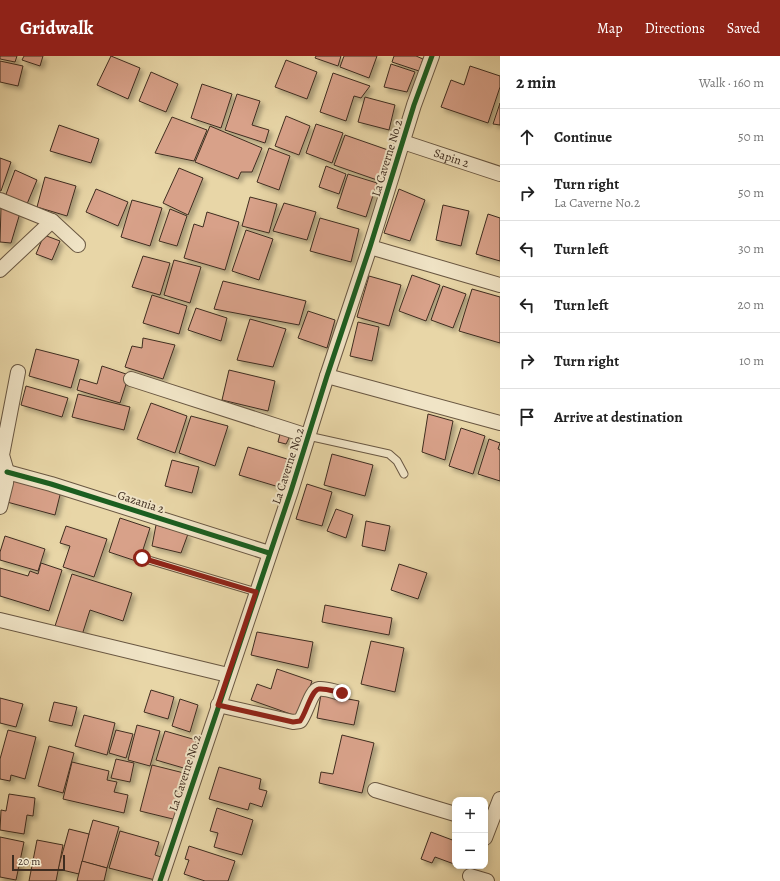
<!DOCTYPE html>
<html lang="en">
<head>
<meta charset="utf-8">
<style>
  :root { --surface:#fff; --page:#f2f2f2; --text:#222; --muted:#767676; --line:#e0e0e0; --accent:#8f2418 }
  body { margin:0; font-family:Alegreya,serif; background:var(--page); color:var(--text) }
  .controls { position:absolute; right:12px; bottom:12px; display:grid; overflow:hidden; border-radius:8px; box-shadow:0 2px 10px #0003 }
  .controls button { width:36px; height:36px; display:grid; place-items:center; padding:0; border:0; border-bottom:1px solid var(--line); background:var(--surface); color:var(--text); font:20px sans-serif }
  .scale { position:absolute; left:12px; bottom:10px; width:53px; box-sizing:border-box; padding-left:4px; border:2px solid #3f2d20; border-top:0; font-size:11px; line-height:14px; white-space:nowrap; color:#3f2d20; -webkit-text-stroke:3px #f0e4c6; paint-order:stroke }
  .stop { position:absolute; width:12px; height:12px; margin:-9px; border:3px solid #8f2418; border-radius:50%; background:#fff }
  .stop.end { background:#8f2418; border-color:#fff; box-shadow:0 1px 4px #0008 }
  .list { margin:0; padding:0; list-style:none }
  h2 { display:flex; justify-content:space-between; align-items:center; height:52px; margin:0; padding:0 16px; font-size:17px }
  h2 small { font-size:13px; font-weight:400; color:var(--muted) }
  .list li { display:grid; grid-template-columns:26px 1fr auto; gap:12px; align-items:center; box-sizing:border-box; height:56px; padding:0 16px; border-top:1px solid var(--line) }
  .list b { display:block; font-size:15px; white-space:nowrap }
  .list p { margin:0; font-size:13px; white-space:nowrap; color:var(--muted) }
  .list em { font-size:13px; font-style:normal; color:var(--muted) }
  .icon { flex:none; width:22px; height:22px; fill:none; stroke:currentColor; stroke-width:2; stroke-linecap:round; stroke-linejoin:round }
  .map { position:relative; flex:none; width:500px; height:825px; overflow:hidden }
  header { display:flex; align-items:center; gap:24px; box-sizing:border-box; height:56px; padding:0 20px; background:var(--accent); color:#fff }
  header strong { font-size:19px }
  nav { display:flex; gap:22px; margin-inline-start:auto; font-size:14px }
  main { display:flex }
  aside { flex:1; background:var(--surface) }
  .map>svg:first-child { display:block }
  .building { fill:#d8a189; stroke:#3f2d20; filter:url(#shadow) }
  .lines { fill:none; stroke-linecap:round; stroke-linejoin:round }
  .lane-casing { stroke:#695742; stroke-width:9 }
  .street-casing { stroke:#695742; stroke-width:16 }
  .lane { stroke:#f0e4c6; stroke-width:7 }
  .street { stroke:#f0e4c6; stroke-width:14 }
  .cycleway-casing { stroke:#f0e4c6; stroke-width:8 }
  .cycleway { stroke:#1b5e20; stroke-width:5 }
  .route { stroke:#8f2418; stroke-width:5 }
  .labels { text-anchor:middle; stroke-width:4; stroke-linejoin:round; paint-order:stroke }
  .street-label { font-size:12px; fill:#3f2d20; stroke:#f0e4c6 }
</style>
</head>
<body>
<header>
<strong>Gridwalk</strong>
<nav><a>Map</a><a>Directions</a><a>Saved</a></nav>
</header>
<main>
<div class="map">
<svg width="500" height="825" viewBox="0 0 500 825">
  <defs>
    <filter id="shadow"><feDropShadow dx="3.5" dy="3.5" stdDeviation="2" flood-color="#0004"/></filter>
  </defs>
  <rect width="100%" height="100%" fill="#e8d6a7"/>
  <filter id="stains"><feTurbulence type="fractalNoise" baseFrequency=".005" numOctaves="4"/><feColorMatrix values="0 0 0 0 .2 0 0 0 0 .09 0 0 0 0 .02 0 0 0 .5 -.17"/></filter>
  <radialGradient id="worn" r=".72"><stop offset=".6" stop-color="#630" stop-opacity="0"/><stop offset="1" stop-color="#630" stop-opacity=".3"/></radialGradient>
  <g class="building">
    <polygon points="0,0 17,0 15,6 0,3"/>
    <polygon points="24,0 43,0 40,10 22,4"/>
    <polygon points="111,0 140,12 128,43 97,29"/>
    <polygon points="316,0 341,0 338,10 315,2"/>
    <polygon points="344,0 377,0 369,22 340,11"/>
    <polygon points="394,0 416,0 423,3 419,15 392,6"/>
    <polygon points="286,4 317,16 307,43 275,31"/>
    <polygon points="0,5 23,10 18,30 0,26"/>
    <polygon points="391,8 415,16 407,36 384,31"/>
    <polygon points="470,10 500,20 500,31 488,67 441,51 451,24 464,29"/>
    <polygon points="151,16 178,28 166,56 139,45"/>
    <polygon points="333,17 370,30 361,42 354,40 346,65 320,56"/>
    <polygon points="202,28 232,38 221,72 191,62"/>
    <polygon points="237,38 260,45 252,69 269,74 265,87 225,74"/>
    <polygon points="365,41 395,49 389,74 358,66"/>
    <polygon points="500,47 500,69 493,68"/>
    <polygon points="286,60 310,70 299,99 275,90"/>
    <polygon points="172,61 207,74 194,105 155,97"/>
    <polygon points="316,68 343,77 332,107 306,97"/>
    <polygon points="59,69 99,83 91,107 50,95"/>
    <polygon points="210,70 262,92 252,116 241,116 238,123 195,106"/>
    <polygon points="345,79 388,94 377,124 334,109"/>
    <polygon points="269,92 290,100 279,134 257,126"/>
    <polygon points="0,102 11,106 1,135 0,135"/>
    <polygon points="326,110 346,118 339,138 319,131"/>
    <polygon points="179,112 203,122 188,159 163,147"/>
    <polygon points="15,114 37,124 27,148 5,141"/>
    <polygon points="348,118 377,127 366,161 337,152"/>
    <polygon points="45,121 76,130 67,160 37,151"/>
    <polygon points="96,133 128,146 118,170 86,156"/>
    <polygon points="399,133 425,144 410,185 384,177"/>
    <polygon points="250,141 277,148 269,177 242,170"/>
    <polygon points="132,144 162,152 150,190 121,181"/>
    <polygon points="284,147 316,156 307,184 273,175"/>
    <polygon points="443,149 469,155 461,190 436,184"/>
    <polygon points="1,151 20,157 11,187 0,186"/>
    <polygon points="170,153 187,160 177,190 159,185"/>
    <polygon points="207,156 239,166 225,214 184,202 194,168 203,171"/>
    <polygon points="488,158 500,162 500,205 476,198"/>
    <polygon points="320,162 359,173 351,206 310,195"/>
    <polygon points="246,174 273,183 259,224 232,215"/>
    <polygon points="44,179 60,185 52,204 36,198"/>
    <polygon points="143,200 170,207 160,239 132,231"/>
    <polygon points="174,204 201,211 190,247 164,239"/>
    <polygon points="412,219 440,229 426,265 399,255"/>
    <polygon points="369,220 401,229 389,270 357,261"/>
    <polygon points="223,225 306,245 299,269 214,253"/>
    <polygon points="443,230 466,238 453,272 431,264"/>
    <polygon points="472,233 500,241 500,287 459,275"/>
    <polygon points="152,239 187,250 179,278 143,267"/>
    <polygon points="196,252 227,262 221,285 188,274"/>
    <polygon points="308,255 335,264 327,292 298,282"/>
    <polygon points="250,263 286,273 273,311 237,304"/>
    <polygon points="358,266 379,271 372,305 350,300"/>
    <polygon points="143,282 175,289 163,323 125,311 132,290 142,292"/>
    <polygon points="36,293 79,304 71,332 29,320"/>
    <polygon points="102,310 129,319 120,347 77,334 80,323 97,328"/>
    <polygon points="229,314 275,325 268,355 222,344"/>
    <polygon points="26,330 68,342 62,361 21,349"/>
    <polygon points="78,338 130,351 124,374 72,361"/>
    <polygon points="151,347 187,360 175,397 137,383"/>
    <polygon points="428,358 453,365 445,404 422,396"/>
    <polygon points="191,360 228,370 215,410 179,397"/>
    <polygon points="461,372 485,380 473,418 449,410"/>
    <polygon points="280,378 290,380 286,388 278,386"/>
    <polygon points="489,383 500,387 498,393 500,394 500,425 478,418"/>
    <polygon points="248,391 287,403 279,431 239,419"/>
    <polygon points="332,398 373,409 365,440 324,429"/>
    <polygon points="172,404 199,411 192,437 165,430"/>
    <polygon points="13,423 61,435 55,459 7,446"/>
    <polygon points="307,428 332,436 322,470 296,463"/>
    <polygon points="336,453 353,459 346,482 327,475"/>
    <polygon points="120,462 150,472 139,506 109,496"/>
    <polygon points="366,465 390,470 385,495 362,490"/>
    <polygon points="156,469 188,478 181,497 152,490"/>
    <polygon points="66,470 107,483 94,521 63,511 70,490 60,487"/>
    <polygon points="5,480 45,493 38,515 0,504 0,496"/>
    <polygon points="41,507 62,514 49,555 0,540 0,512 28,520 30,515 38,518"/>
    <polygon points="399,508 427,517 418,543 391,534"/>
    <polygon points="72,518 132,537 123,565 90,554 82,579 55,570"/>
    <polygon points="325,549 392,562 389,579 322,566"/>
    <polygon points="257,576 313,586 308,612 251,599"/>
    <polygon points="371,585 404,592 395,636 361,628"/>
    <polygon points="277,613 312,625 299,661 251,644 257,628 271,633"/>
    <polygon points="151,634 174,641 168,663 144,656"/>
    <polygon points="321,638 359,645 354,669 317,662"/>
    <polygon points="0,642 23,648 16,671 0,667"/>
    <polygon points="180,643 198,649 190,676 172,670"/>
    <polygon points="54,646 77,651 72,670 49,665"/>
    <polygon points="84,659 115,667 107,699 75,690"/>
    <polygon points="137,669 160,675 150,710 128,704"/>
    <polygon points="8,674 36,681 25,723 11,719 10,725 0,723 0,703"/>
    <polygon points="116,674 133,678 126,702 109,697"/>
    <polygon points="165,675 196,684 187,713 156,704"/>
    <polygon points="342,679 374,687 362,737 319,727 321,716 333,718"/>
    <polygon points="49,690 74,697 63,737 38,730"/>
    <polygon points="116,703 134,707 130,726 111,722"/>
    <polygon points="72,706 109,715 107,724 117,726 114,736 128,739 124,757 63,743"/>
    <polygon points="152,709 188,718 177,764 140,755"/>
    <polygon points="219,711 261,723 259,733 267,735 262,751 250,747 248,754 209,743"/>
    <polygon points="9,738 35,742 33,760 27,759 24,778 0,774 1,754 6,755"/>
    <polygon points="217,752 253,764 242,799 214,791 218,777 210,775"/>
    <polygon points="93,764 119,771 107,812 81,805"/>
    <polygon points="69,773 89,778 79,818 58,813"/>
    <polygon points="120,775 159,786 155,799 161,801 155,824 109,812"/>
    <polygon points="431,776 455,785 454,808 435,801 432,807 421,803"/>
    <polygon points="0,781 24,786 16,824 0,821"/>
    <polygon points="37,784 63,789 56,825 29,825"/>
    <polygon points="189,790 235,805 228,825 205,825 184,818 189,804 185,803"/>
    <polygon points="82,805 107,812 104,825 77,825"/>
  </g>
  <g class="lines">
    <defs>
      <g id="lane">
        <polyline points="308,380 389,398 397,405 404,418"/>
        <polyline points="142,502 256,536"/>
      </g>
      <g id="street">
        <path id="s1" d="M403 86 500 118"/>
        <polyline points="0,144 52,165 78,189"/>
        <polyline points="370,191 500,229"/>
        <polyline points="0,214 52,165"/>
        <polyline points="327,320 500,367"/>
        <polyline points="131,323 308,380"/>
        <polyline points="7,416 51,428 269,497"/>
        <polyline points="0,451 6,427 7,416 2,399 18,316"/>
        <polyline points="0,564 228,619"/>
        <path d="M218 649 293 666 300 665C306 658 311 634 319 633 326 632 335 636 341 637"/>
        <polyline points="375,734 455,758"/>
        <polyline points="485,782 500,743"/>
        <polyline points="470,820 487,825"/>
        <polyline points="160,825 291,435 327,320 370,191 414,49 432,0"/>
      </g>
    </defs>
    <use href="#lane" class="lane-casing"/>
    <use href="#street" class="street-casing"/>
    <use href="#lane" class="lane"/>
    <use href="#street" class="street"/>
    <defs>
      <g id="cycleway">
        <polyline points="7,416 51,428 269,497"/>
        <polyline points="160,825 291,435 327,320 370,191 414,49 432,0"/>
      </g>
    </defs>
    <use href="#cycleway" class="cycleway-casing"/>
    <use href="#cycleway" class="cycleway"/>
  </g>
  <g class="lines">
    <path class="route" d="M142 502 256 536 218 649 293 666 300 665C306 658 311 634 319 633 326 632 335 636 342 637"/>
  </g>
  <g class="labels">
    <g class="street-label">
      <text transform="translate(387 102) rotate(-73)" y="4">La Caverne No.2</text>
      <text dy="4" stroke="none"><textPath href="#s1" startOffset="51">Sapin 2</textPath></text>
      <text transform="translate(288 410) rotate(-72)" y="4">La Caverne No.2</text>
      <text transform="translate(141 446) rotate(18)" y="4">Gazania 2</text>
      <text transform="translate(185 717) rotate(-72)" y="4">La Caverne No.2</text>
    </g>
  </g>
  <rect width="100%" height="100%" filter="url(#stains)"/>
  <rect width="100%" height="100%" fill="url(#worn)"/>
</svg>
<div class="controls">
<button>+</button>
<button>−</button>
</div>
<div class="scale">20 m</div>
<div class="stop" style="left:142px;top:502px"></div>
<div class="stop end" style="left:342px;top:637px"></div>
</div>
<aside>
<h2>2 min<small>Walk · 160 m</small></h2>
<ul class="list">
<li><svg class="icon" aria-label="ahead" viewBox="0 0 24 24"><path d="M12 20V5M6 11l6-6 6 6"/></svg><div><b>Continue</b></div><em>50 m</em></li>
<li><svg class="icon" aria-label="right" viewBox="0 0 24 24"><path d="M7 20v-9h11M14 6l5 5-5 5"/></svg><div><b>Turn right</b><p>La Caverne No.2</p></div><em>50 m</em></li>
<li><svg class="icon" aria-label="left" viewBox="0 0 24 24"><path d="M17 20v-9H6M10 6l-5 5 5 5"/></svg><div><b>Turn left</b></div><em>30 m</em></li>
<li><svg class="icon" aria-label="left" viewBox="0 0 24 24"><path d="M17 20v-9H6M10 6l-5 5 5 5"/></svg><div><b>Turn left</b></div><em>20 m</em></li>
<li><svg class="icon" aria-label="right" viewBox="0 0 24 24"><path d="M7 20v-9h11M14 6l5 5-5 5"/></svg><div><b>Turn right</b></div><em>10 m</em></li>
<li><svg class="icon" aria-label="arrive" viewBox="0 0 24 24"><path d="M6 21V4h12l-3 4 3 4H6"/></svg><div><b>Arrive at destination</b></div></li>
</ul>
</aside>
</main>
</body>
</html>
